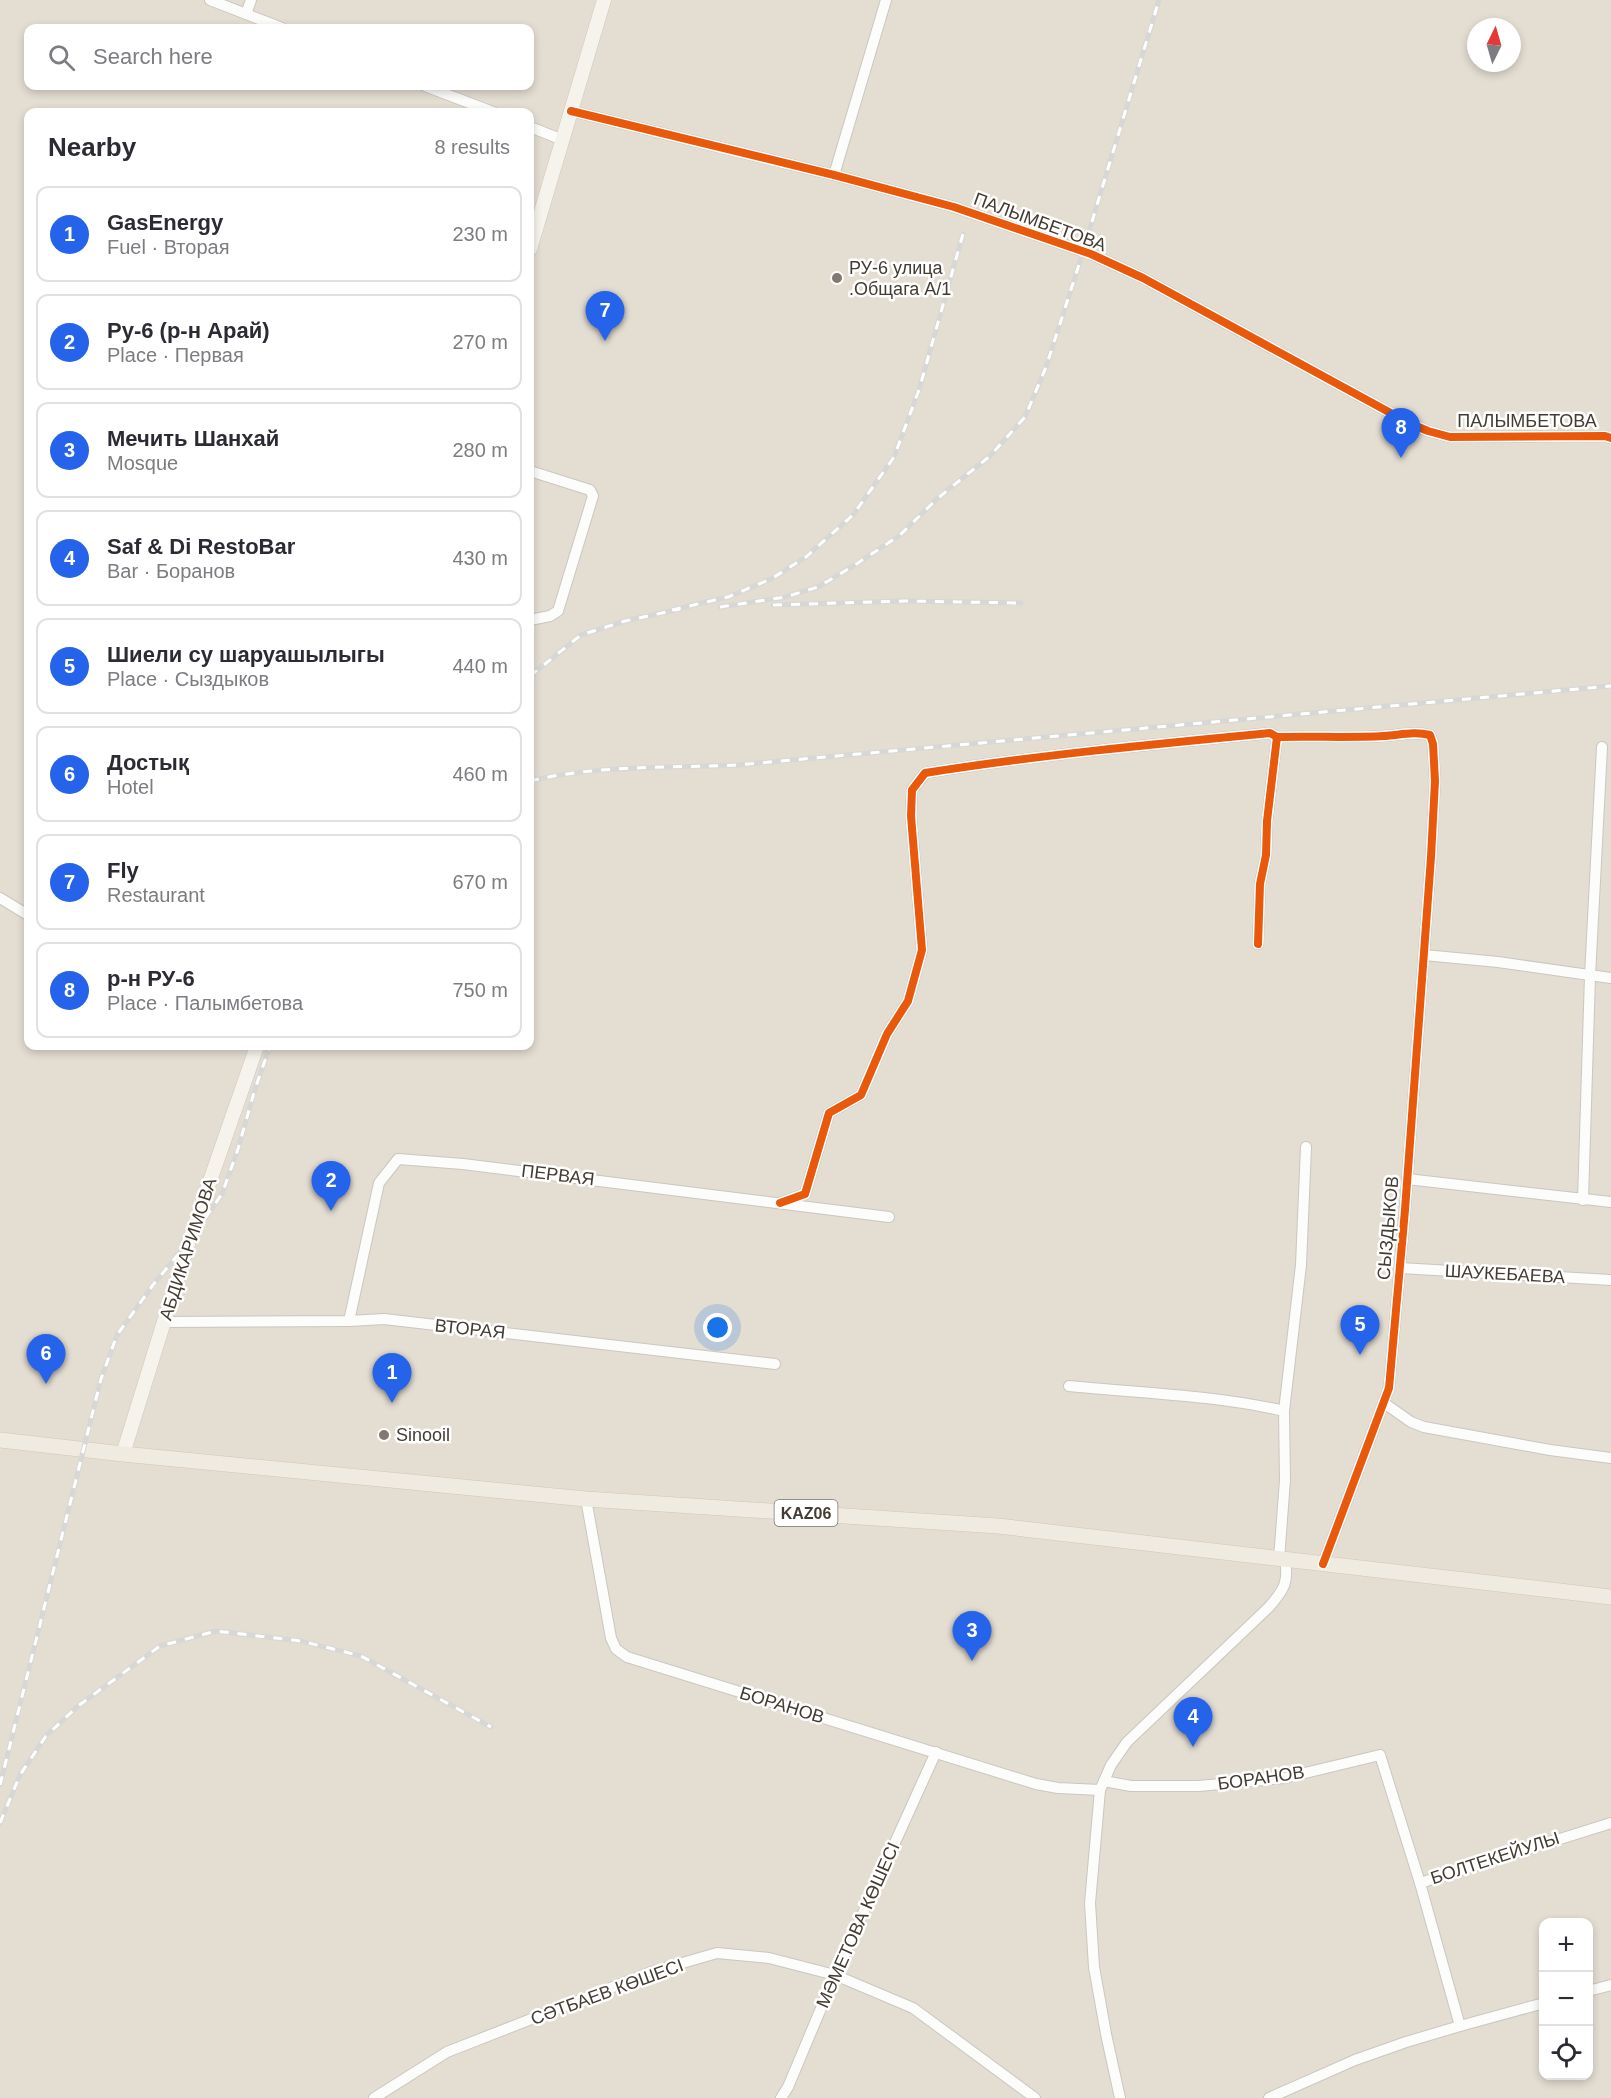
<!DOCTYPE html>
<html lang="en">
<head>
<meta charset="utf-8">
<style>
  :root { --surface:#fff; --page:#f2f2f3; --text:#2b2b33; --muted:#7c7c81; --line:#e1e1e2; --accent:#2563eb }
  body { margin:0; font-family:Arial,sans-serif; background:var(--page); color:var(--text) }
  .controls { position:absolute; right:18px; bottom:18px; display:grid; overflow:hidden; border-radius:12px; box-shadow:0 3px 9px #0003 }
  .controls button { width:54px; height:54px; display:grid; place-items:center; padding:0; border:0; border-bottom:2px solid var(--line); background:var(--surface); color:var(--text); font:30px sans-serif }
  .compass { position:absolute; left:1467px; top:18px; width:54px; height:54px; border-radius:50%; background:var(--surface); box-shadow:0 3px 9px #0003; rotate:5deg }
  .you { position:absolute; left:718px; top:1328px; width:21px; height:21px; margin:-15px; border:4px solid #fff; border-radius:50%; background:#1a73e8; box-shadow:0 0 0 9px #1a73e833 }
  .badge { display:grid; place-items:center; width:39px; height:39px; border-radius:50%; background:var(--accent); color:#fff; font-size:20px; font-weight:700 }
  .pin { position:absolute; translate:-50% -50px; filter:drop-shadow(0 2px 3px #0008) }
  .pin::after { content:''; position:absolute; top:32px; width:21px; height:18px; background:inherit; clip-path:polygon(0 0,100% 0,50% 100%) }
  .list { margin:0; padding:0; list-style:none }
  h2 { display:flex; justify-content:space-between; align-items:center; height:78px; margin:0; padding:0 24px; font-size:26px }
  h2 small { font-size:20px; font-weight:400; color:var(--muted) }
  .list li { display:grid; grid-template-columns:39px 1fr auto; gap:18px; align-items:center; box-sizing:border-box; height:96px; margin:0 12px 12px; padding:0 12px; border:2px solid var(--line); border-radius:12px }
  .list b { display:block; font-size:22px; white-space:nowrap }
  .list p { margin:0; font-size:20px; white-space:nowrap; color:var(--muted) }
  .list em { font-size:20px; font-style:normal; color:var(--muted) }
  .icon { flex:none; width:33px; height:33px; fill:none; stroke:currentColor; stroke-width:2; stroke-linecap:round; stroke-linejoin:round }
  .map { position:relative; flex:none; width:1611px; height:2098px; overflow:hidden }
  .search { position:absolute; background:var(--surface); box-shadow:0 3px 9px #0003; left:24px; top:24px; width:510px; height:66px; display:flex; align-items:center; gap:15px; box-sizing:border-box; padding:0 21px; border-radius:12px; color:var(--muted); font-size:22px }
  .panel { position:absolute; background:var(--surface); box-shadow:0 3px 9px #0003; left:24px; top:108px; width:510px; height:942px; border-radius:12px }
  .map>svg:first-child { display:block }
  .residential { fill:#e3ddd2; fill-rule:evenodd }
  .lines { fill:none; stroke-linecap:round; stroke-linejoin:round }
  .minor-casing { stroke:#cac7c1; stroke-width:12 }
  .secondary-casing { stroke:#cfcabd; stroke-width:15 }
  .primary-casing { stroke:#d1c7b2; stroke-width:16 }
  .minor { stroke:#fcfcfb; stroke-width:10 }
  .secondary { stroke:#f6f3ec; stroke-width:14 }
  .primary { stroke:#f0ebe1; stroke-width:15 }
  .rail-casing { stroke:#d7d7d6; stroke-width:5 }
  .rail { stroke:#fff; stroke-width:3; stroke-dasharray:9; stroke-linecap:butt }
  .cycleway-casing { stroke:#fff; stroke-width:11 }
  .cycleway { stroke:#e8590c; stroke-width:8 }
  .poi-dot { fill:#7f7971; stroke:#fff; stroke-width:2 }
  .labels { text-anchor:middle; stroke-width:5; stroke-linejoin:round; paint-order:stroke }
  .shield { fill:#fff; stroke:#7b7670; stroke-width:1.5 }
  .shield-label { font-size:16px; font-weight:bold; fill:#433c32 }
  .street-label { font-size:18px; fill:#433c32; stroke:#fff }
  .poi-label { font-size:18px; fill:#433c32; stroke:#fff; text-anchor:start }
</style>
</head>
<body>
<div class="map">
<svg width="1611" height="2098" viewBox="0 0 1611 2098">
  <rect width="100%" height="100%" fill="#eeebe5"/>
  <path class="residential" d="M0 0H1611V2098H0ZM1476 27H1512V63H1476ZM28 28H530V86H28ZM28 112H530V1046H28ZM1544 1922H1588V2076H1544Z"/>
  <g class="lines">
    <defs>
      <g id="minor">
        <polyline points="210,0 282,28"/>
        <polyline points="246,14 251,0"/>
        <polyline points="425,86 493,112"/>
        <polyline points="571,111 834,175 954,207 1091,254 1143,278 1409,423 1428,431 1450,437 1605,436 1611,438"/>
        <polyline points="530,127 563,140"/>
        <polyline points="834,175 886,0"/>
        <polyline points="530,471 590,490 593,496 558,611 550,616 530,620"/>
        <polyline points="0,898 28,915"/>
        <path d="M1258 944 1260 884 1266 855 1267 821 1277 737C1313 736 1348 738 1384 736 1400 735 1414 731 1430 735L1433 744 1435 781 1431 857 1405 1210 1389 1388 1323 1564"/>
        <polyline points="1424,955 1498,962 1611,978"/>
        <polyline points="1407,1179 1611,1202"/>
        <polyline points="1583,1200 1590,976 1602,747"/>
        <path d="M780 1203 805 1194 829 1113 861 1095 887 1034 908 1001 922 950 911 816 912 790 925 773C1039 755 1155 744 1270 733L1277 737"/>
        <polyline points="1400,1268 1611,1280"/>
        <polyline points="349,1321 379,1183 398,1159 463,1164 889,1217"/>
        <polyline points="164,1322 349,1321 384,1319 775,1364"/>
        <path d="M1069 1386C1140 1393 1215 1395 1284 1411L1285 1480 1279 1559"/>
        <polyline points="1384,1403 1411,1422 1424,1427 1550,1450 1611,1458"/>
        <polyline points="1284,1411 1301,1265 1306,1147"/>
        <polyline points="586,1499 611,1638 616,1649 627,1657 1036,1784 1058,1788 1100,1790"/>
        <polyline points="1104,1781 1131,1786 1199,1786 1284,1778 1380,1755 1420,1883"/>
        <polyline points="1588,1991 1611,1985"/>
        <polyline points="1460,2026 1544,2003"/>
        <polyline points="374,2098 447,2052 651,1972 717,1953 769,1958 835,1975 913,2008 1035,2098"/>
        <polyline points="781,2098 788,2087 835,1975 936,1752"/>
        <path d="M1120 2098 1106 2034 1094 1967 1090 1903 1100 1790 1111 1765 1127 1742 1269 1607C1284 1590 1289 1582 1285 1559"/>
        <polyline points="1269,2098 1355,2060 1406,2042 1460,2026 1420,1883 1611,1823"/>
      </g>
      <g id="secondary">
        <polyline points="530,249 604,0"/>
        <polyline points="123,1454 189,1241 257,1046"/>
      </g>
      <polyline id="primary" points="0,1440 123,1454 586,1499 998,1526 1611,1597"/>
    </defs>
    <use href="#minor" class="minor-casing"/>
    <use href="#secondary" class="secondary-casing"/>
    <use href="#primary" class="primary-casing"/>
    <use href="#minor" class="minor"/>
    <use href="#secondary" class="secondary"/>
    <use href="#primary" class="primary"/>
    <defs>
      <g id="rail">
        <polyline points="773,605 905,601 1021,603"/>
        <polyline points="720,607 785,597 818,587 855,565 900,535 938,498 990,456 1025,417 1046,367 1077,271 1159,0"/>
        <polyline points="672,610 728,597 771,579 806,557 853,515 894,457 919,390 963,234"/>
        <polyline points="530,676 581,635 625,621 680,609"/>
        <path d="M530 781C596 765 668 768 737 765L1611 686"/>
        <polyline points="0,1785 101,1379 117,1335 153,1285 189,1241 222,1194 238,1149 255,1089 270,1046"/>
        <polyline points="0,1823 20,1775 46,1736 78,1706 160,1646 216,1631 301,1641 361,1656 491,1727"/>
      </g>
    </defs>
    <use href="#rail" class="rail-casing"/>
    <use href="#rail" class="rail"/>
    <defs>
      <g id="cycleway">
        <polyline points="571,111 834,175 954,207 1091,254 1143,278 1409,423 1428,431 1450,437 1605,436 1611,438"/>
        <path d="M1258 944 1260 884 1266 855 1267 821 1277 737C1313 736 1348 738 1384 736 1400 735 1414 731 1430 735L1433 744 1435 781 1431 857 1405 1210 1389 1388 1323 1564"/>
        <path d="M780 1203 805 1194 829 1113 861 1095 887 1034 908 1001 922 950 911 816 912 790 925 773C1039 755 1155 744 1270 733L1277 737"/>
      </g>
    </defs>
    <use href="#cycleway" class="cycleway-casing"/>
    <use href="#cycleway" class="cycleway"/>
  </g>
  <g class="poi-dot">
    <circle cx="837" cy="278" r="6"/>
    <circle cx="384" cy="1435" r="6"/>
  </g>
  <g class="labels">
    <rect class="shield" x="774.5" y="1500" width="63" height="26" rx="4.5"/>
    <g class="shield-label">
      <text x="806" y="1519">KАZ06</text>
    </g>
    <g class="street-label">
      <text transform="translate(1040 222) rotate(20)" y="6">ПАЛЫМБЕТОВА</text>
      <text x="1527" y="427">ПАЛЫМБЕТОВА</text>
      <text transform="translate(558 1175) rotate(7)" y="6">ПЕРВАЯ</text>
      <text transform="translate(1388 1228) rotate(-85)" y="6">СЫЗДЫКОВ</text>
      <text transform="translate(188 1249) rotate(-72)" y="6">АБДИКАРИМОВА</text>
      <text transform="translate(1505 1274) rotate(3)" y="6">ШАУКЕБАЕВА</text>
      <text transform="translate(470 1329) rotate(6)" y="6">ВТОРАЯ</text>
      <text transform="translate(782 1705) rotate(17)" y="6">БОРАНОВ</text>
      <text transform="translate(1261 1778) rotate(-8)" y="6">БОРАНОВ</text>
      <text transform="translate(1495 1858) rotate(-18)" y="6">БОЛТЕКЕЙУЛЫ</text>
      <text transform="translate(858 1925) rotate(-66)" y="6">МӘМЕТОВА КӨШЕСІ</text>
      <text transform="translate(607 1992) rotate(-20)" y="6">СӘТБАЕВ КӨШЕСІ</text>
    </g>
    <g class="poi-label">
      <text x="849" y="274">РУ-6 улица<tspan x="849" dy="21">.Общага А/1</tspan></text>
      <text x="396" y="1441">Sinooil</text>
    </g>
  </g>
</svg>
<div class="controls">
<button>+</button>
<button>−</button>
<button><svg class="icon" aria-label="locate" viewBox="0 0 24 24"><circle cx="12" cy="12" r="6"/><path d="M12 2v4M12 18v4M2 12h4M18 12h4"/></svg></button>
</div>
<svg class="compass" viewBox="-18 -18 36 36"><path d="M0-13l5 13h-10z" fill="#e53935"/><path d="M0 13l5-13h-10z" fill="#7c7c81"/></svg>
<div class="you"></div>
<div class="pin badge" style="left:392px;top:1403px">1</div>
<div class="pin badge" style="left:331px;top:1211px">2</div>
<div class="pin badge" style="left:972px;top:1661px">3</div>
<div class="pin badge" style="left:1193px;top:1747px">4</div>
<div class="pin badge" style="left:1360px;top:1355px">5</div>
<div class="pin badge" style="left:46px;top:1384px">6</div>
<div class="pin badge" style="left:605px;top:341px">7</div>
<div class="pin badge" style="left:1401px;top:458px">8</div>
<div class="search"><svg class="icon" aria-label="search" viewBox="0 0 24 24"><circle cx="10" cy="10" r="6"/><path d="M15 15l6 6"/></svg>Search here</div>
<section class="panel">
<h2>Nearby<small>8 results</small></h2>
<ul class="list">
<li><span class="badge">1</span><div><b>GasEnergy</b><p>Fuel · Вторая</p></div><em>230 m</em></li>
<li><span class="badge">2</span><div><b>Ру-6 (р-н Арай)</b><p>Place · Первая</p></div><em>270 m</em></li>
<li><span class="badge">3</span><div><b>Мечить Шанхай</b><p>Mosque</p></div><em>280 m</em></li>
<li><span class="badge">4</span><div><b>Saf &amp; Di RestoBar</b><p>Bar · Боранов</p></div><em>430 m</em></li>
<li><span class="badge">5</span><div><b>Шиели су шаруашылыгы</b><p>Place · Сыздыков</p></div><em>440 m</em></li>
<li><span class="badge">6</span><div><b>Достық</b><p>Hotel</p></div><em>460 m</em></li>
<li><span class="badge">7</span><div><b>Fly</b><p>Restaurant</p></div><em>670 m</em></li>
<li><span class="badge">8</span><div><b>р-н РУ-6</b><p>Place · Палымбетова</p></div><em>750 m</em></li>
</ul>
</section>
</div>
</body>
</html>
